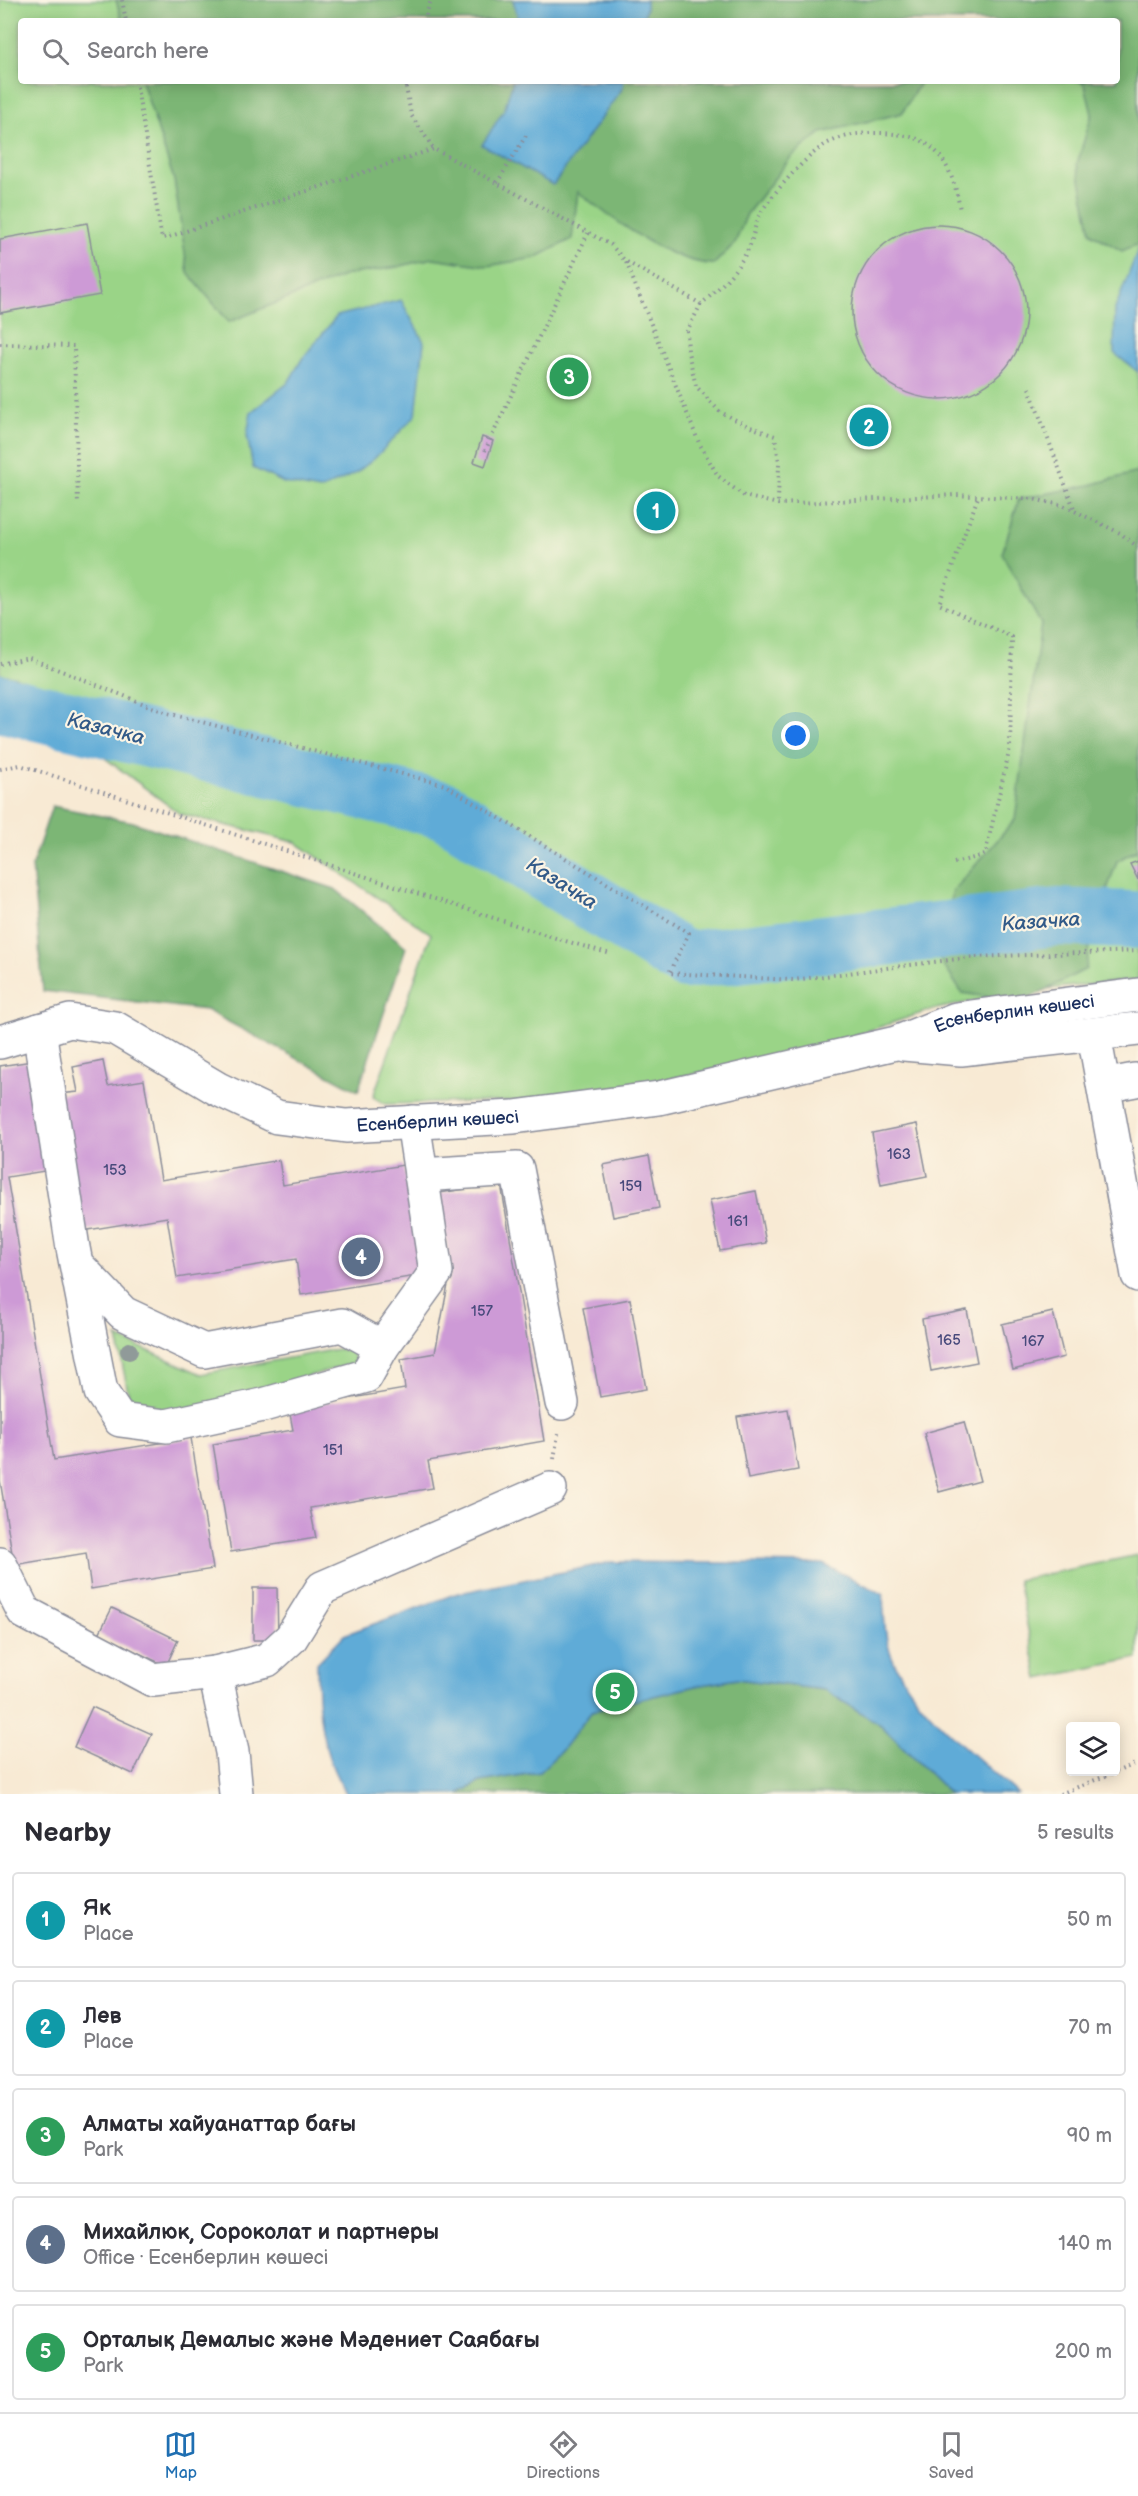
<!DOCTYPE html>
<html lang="en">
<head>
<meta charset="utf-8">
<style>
  :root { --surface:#fff; --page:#f7f7f7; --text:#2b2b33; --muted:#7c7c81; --line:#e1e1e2; --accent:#1f6fb2 }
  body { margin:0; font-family:"Balsamiq Sans",sans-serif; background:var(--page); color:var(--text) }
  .controls { position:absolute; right:18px; bottom:18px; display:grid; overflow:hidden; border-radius:6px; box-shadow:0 3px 15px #0003 }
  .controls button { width:54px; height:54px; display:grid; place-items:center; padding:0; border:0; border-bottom:2px solid var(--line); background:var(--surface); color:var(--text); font:30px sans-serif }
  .you { position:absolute; left:796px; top:736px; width:21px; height:21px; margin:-15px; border:4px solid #fff; border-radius:50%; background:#1a73e8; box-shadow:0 0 0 9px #1a73e833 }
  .badge { display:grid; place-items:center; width:39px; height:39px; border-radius:50%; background:var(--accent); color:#fff; font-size:20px; font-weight:700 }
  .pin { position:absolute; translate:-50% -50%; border:3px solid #fff; box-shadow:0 2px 6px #0006 }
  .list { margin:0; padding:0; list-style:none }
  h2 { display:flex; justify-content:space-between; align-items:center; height:78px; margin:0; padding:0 24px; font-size:26px }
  h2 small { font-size:20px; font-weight:400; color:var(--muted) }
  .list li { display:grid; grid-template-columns:39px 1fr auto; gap:18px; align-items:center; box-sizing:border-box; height:96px; margin:0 12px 12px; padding:0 12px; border:2px solid var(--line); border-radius:6px }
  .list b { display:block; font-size:22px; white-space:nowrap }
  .list p { margin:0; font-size:20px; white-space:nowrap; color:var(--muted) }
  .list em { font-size:20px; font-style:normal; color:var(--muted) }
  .icon { flex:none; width:33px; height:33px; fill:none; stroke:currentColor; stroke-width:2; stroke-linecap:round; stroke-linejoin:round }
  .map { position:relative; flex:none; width:1138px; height:1794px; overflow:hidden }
  .search { position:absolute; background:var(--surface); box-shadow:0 3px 15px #0003; left:18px; right:18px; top:18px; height:66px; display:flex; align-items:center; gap:15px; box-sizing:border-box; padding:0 21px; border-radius:6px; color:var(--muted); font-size:22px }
  .sheet { height:618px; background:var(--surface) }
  nav { display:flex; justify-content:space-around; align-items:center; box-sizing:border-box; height:84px; border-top:2px solid var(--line); background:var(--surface); font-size:16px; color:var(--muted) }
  nav a { display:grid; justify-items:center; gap:3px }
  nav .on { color:var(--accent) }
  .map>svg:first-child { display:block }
  .green { fill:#9ad487; stroke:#5a8272; stroke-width:1.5; fill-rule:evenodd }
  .forest { fill:#7bb674; stroke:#4b7269; stroke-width:1.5 }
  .water { fill:#5eabd7; stroke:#3c6d9a; stroke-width:1.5 }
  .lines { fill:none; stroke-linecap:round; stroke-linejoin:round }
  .river { stroke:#5eabd7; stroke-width:58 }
  .building { fill:#cd9ad6 }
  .minor-casing { stroke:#8a8c99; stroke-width:36 }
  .path { stroke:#8a8c99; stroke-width:4; stroke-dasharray:1.5 4.5; stroke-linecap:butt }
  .minor { stroke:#fff; stroke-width:33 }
  .tree { fill:#909a99 }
  .labels { text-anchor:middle; stroke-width:4.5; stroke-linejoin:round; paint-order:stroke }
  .number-label { font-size:15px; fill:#484a7c }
  .street-label { font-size:18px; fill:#1b2f5e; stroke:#fcf5e5 }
  .water-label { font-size:20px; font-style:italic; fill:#325a88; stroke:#fcf5e5 }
</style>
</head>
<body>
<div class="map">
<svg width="1138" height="1794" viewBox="0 0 1138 1794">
  <rect width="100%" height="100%" fill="#fcf5e5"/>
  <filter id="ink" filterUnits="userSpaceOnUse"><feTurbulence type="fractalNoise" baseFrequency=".0167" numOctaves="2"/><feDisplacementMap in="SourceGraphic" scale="12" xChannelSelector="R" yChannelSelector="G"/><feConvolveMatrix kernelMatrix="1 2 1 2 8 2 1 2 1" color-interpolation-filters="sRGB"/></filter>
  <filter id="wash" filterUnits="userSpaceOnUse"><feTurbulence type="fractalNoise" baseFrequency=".008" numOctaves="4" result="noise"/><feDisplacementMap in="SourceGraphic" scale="24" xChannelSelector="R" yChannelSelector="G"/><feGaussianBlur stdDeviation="1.35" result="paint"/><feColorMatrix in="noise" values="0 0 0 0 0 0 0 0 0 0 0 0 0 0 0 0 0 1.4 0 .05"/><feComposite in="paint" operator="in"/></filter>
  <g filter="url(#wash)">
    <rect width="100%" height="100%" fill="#f8ead4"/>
    <g class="green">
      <path d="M0 0H1138V980L1024 991 931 1010 804 1052 640 1085 523 1101 385 1104 373 1097 431 934 295 842 180 814 58 723 43 686 13 676 0 674ZM21 21H1117V81H21Z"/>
      <polygon points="117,1337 201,1374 338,1349 353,1351 355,1363 163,1417 131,1408"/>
      <polygon points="1138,1555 1138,1658 1038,1679 1018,1580"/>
    </g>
    <g class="forest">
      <polygon points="116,0 1138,0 1138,244 1122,251 1091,233 1077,164 1092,114 1085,85 1079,81 1117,81 1117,21 122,21"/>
      <path d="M142 81H921L902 113 821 133 791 157 747 214 735 243 714 264C671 264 611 218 578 192L572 239 535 258 487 266 433 258 397 267 346 275 229 322 188 273 174 180Z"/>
      <polygon points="1138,472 1138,849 1117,861 1090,938 1086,969 1022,1002 962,993 934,951 953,891 1015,820 1041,624 1002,554 1019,499 1090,485"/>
      <polygon points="52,806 133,822 335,889 406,947 358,1091 206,1010 43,991 32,866"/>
      <polygon points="737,1679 825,1690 881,1725 950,1794 458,1794 480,1782 539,1772 561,1751 592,1711 695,1686"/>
    </g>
    <g class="water">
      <polygon points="513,0 646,0 646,9 642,21 519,21"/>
      <polygon points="513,81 624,81 622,89 553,185 482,145 504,110"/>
      <polygon points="1138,250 1138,372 1114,353 1115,309"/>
      <polygon points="401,300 424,342 416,415 375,458 356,473 320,490 284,483 253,468 247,435 251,412 288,383 302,359 337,316"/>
      <path d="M612 1562 823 1564 883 1594C884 1610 884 1629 888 1645 904 1704 974 1754 1018 1794H950L881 1725 825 1690 737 1679 695 1686 592 1711 561 1751 539 1772 480 1782 458 1794H347C321 1756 317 1708 317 1663L344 1635 455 1594Z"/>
    </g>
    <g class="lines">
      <polyline class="river" points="0,703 444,810 685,960 1058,917 1132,920"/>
    </g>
    <g id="blocks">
      <g class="building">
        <polygon points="87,223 100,295 0,313 0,239"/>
        <circle cx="939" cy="312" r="87"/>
        <polygon points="482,437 493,441 485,466 474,462"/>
        <polygon points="1138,861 1138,880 1130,864"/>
        <polygon points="32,1061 51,1170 7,1177 54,1460 191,1438 213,1569 91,1589 86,1553 14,1565 0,1480 0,1066"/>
        <polygon points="103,1061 108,1086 144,1080 161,1180 279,1160 283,1185 403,1165 422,1275 301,1295 296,1259 177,1278 167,1217 82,1231 59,1094 78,1092 73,1067"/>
        <polygon points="917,1124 927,1176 881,1185 872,1133"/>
        <polygon points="649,1156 659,1208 613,1217 603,1165"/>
        <polygon points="501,1184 544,1441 428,1461 433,1488 310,1508 316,1538 231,1552 213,1444 293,1430 289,1409 405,1389 401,1359 435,1353 451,1269 439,1193"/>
        <polygon points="756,1191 766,1243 720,1251 710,1200"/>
        <polygon points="630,1299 646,1389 600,1397 583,1308"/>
        <polygon points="967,1310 977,1362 931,1371 922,1319"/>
        <polygon points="1053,1312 1064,1357 1013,1370 1002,1324"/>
        <polygon points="788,1409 798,1470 748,1479 737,1417"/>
        <polygon points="964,1422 980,1481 939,1492 924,1433"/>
        <polygon points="253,1588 277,1588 278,1640 253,1640"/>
        <polygon points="112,1608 178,1640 166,1666 99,1634"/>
        <polygon points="92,1707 152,1734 133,1774 74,1747"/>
      </g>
    </g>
  </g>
  <g filter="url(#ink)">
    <use href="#blocks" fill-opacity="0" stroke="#8a8c99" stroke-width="1.5"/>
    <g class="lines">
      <defs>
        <g id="minor">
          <polyline points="39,1030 73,1248 101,1392 120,1420 166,1426 263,1405 366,1376 382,1347 342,1325 204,1351 123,1313 77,1265"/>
          <polyline points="1094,1035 1138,1275"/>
          <path id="s1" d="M0 1042 70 1021 115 1028 218 1089 277 1117 346 1126 514 1117 659 1098 896 1043 956 1019 1138 995"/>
          <polyline points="904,1044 961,1049 1138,1029"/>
          <polyline points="1104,1086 1135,1080"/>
          <polyline points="421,1175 517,1169 562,1403"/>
          <polyline points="382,1347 436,1272 413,1122"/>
          <polyline points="0,1564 24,1612 153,1680 215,1673 267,1660 291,1638 322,1588 550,1489"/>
          <polyline points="215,1673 232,1752 236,1794"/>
        </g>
      </defs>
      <use href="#minor" class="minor-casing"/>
      <g class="path">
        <polyline points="122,0 126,21"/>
        <polyline points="424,21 431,0"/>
        <polyline points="136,81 162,239 434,149"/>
        <polyline points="407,81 406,87 411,115 434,149 611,245 626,262 699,443 718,476 744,496 778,504 956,495 1032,499 1062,505 1120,533 1138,547"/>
        <polyline points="497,183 527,134"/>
        <path d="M627 262 701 304C720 288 740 268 750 245 754 235 755 223 760 214 771 195 807 155 826 144 851 131 880 131 907 136 942 142 956 179 960 211"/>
        <polyline points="701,304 687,331 688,352 696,386 720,412 748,426 775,436 779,462 778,504"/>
        <polyline points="0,344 74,346 78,505"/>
        <polyline points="1029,388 1075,511"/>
        <polyline points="485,451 588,233"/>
        <polyline points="0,664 29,658 167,713 445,785 689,933 669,973 793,980 973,957 1138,951"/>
        <polyline points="0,769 20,765 562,940 611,954"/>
        <polyline points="954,863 985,855 1010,748 1012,637 939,604 978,497"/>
        <polyline points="554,1459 558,1434"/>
        <polyline points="1060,1794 1138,1763"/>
      </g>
      <use href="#minor" class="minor"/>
    </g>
    <circle class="tree" cx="129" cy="1351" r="9"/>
  </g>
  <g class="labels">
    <g class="number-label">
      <text x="899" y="1159">163</text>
      <text x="115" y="1175">153</text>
      <text x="631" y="1191">159</text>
      <text x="738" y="1226">161</text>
      <text x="482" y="1316">157</text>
      <text x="949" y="1345">165</text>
      <text x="1033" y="1346">167</text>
      <text x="333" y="1455">151</text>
    </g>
    <g class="street-label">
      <text dy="6" stroke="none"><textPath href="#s1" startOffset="1054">Есенберлин көшесі</textPath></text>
      <text dy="6" stroke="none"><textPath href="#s1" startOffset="465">Есенберлин көшесі</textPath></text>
    </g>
    <g class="water-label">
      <text transform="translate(106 728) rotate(14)" y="7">Казачка</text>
      <text transform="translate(562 883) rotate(32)" y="7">Казачка</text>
      <text transform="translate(1041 921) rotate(-4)" y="7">Казачка</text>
    </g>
  </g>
</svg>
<div class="controls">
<button><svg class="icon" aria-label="layers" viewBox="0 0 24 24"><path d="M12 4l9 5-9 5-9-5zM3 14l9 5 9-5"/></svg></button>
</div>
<div class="you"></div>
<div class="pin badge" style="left:656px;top:511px;background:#0f9aa8">1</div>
<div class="pin badge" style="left:869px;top:427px;background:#0f9aa8">2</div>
<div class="pin badge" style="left:569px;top:377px;background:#2e9e5b">3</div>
<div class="pin badge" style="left:361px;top:1257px;background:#5c6f8a">4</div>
<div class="pin badge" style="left:615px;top:1692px;background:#2e9e5b">5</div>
<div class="search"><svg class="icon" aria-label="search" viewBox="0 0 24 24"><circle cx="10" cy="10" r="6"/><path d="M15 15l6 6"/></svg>Search here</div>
</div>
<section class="sheet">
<h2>Nearby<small>5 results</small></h2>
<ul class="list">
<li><span class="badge" style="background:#0f9aa8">1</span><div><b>Як</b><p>Place</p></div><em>50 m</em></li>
<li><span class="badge" style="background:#0f9aa8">2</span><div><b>Лев</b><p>Place</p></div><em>70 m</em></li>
<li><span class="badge" style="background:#2e9e5b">3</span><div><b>Алматы хайуанаттар бағы</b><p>Park</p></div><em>90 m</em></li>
<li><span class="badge" style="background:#5c6f8a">4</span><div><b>Михайлюк, Сороколат и партнеры</b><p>Office · Есенберлин көшесі</p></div><em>140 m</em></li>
<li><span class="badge" style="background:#2e9e5b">5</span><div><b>Орталық Демалыс және Мәдениет Саябағы</b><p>Park</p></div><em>200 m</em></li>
</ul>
</section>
<nav>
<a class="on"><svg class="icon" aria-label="map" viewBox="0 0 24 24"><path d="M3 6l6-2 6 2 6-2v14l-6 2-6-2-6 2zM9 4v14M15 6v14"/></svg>Map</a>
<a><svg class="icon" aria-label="directions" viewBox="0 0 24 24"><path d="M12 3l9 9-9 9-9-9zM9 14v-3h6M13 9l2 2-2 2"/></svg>Directions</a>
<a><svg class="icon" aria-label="saved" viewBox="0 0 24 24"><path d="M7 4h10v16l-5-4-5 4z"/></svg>Saved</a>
</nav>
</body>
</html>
